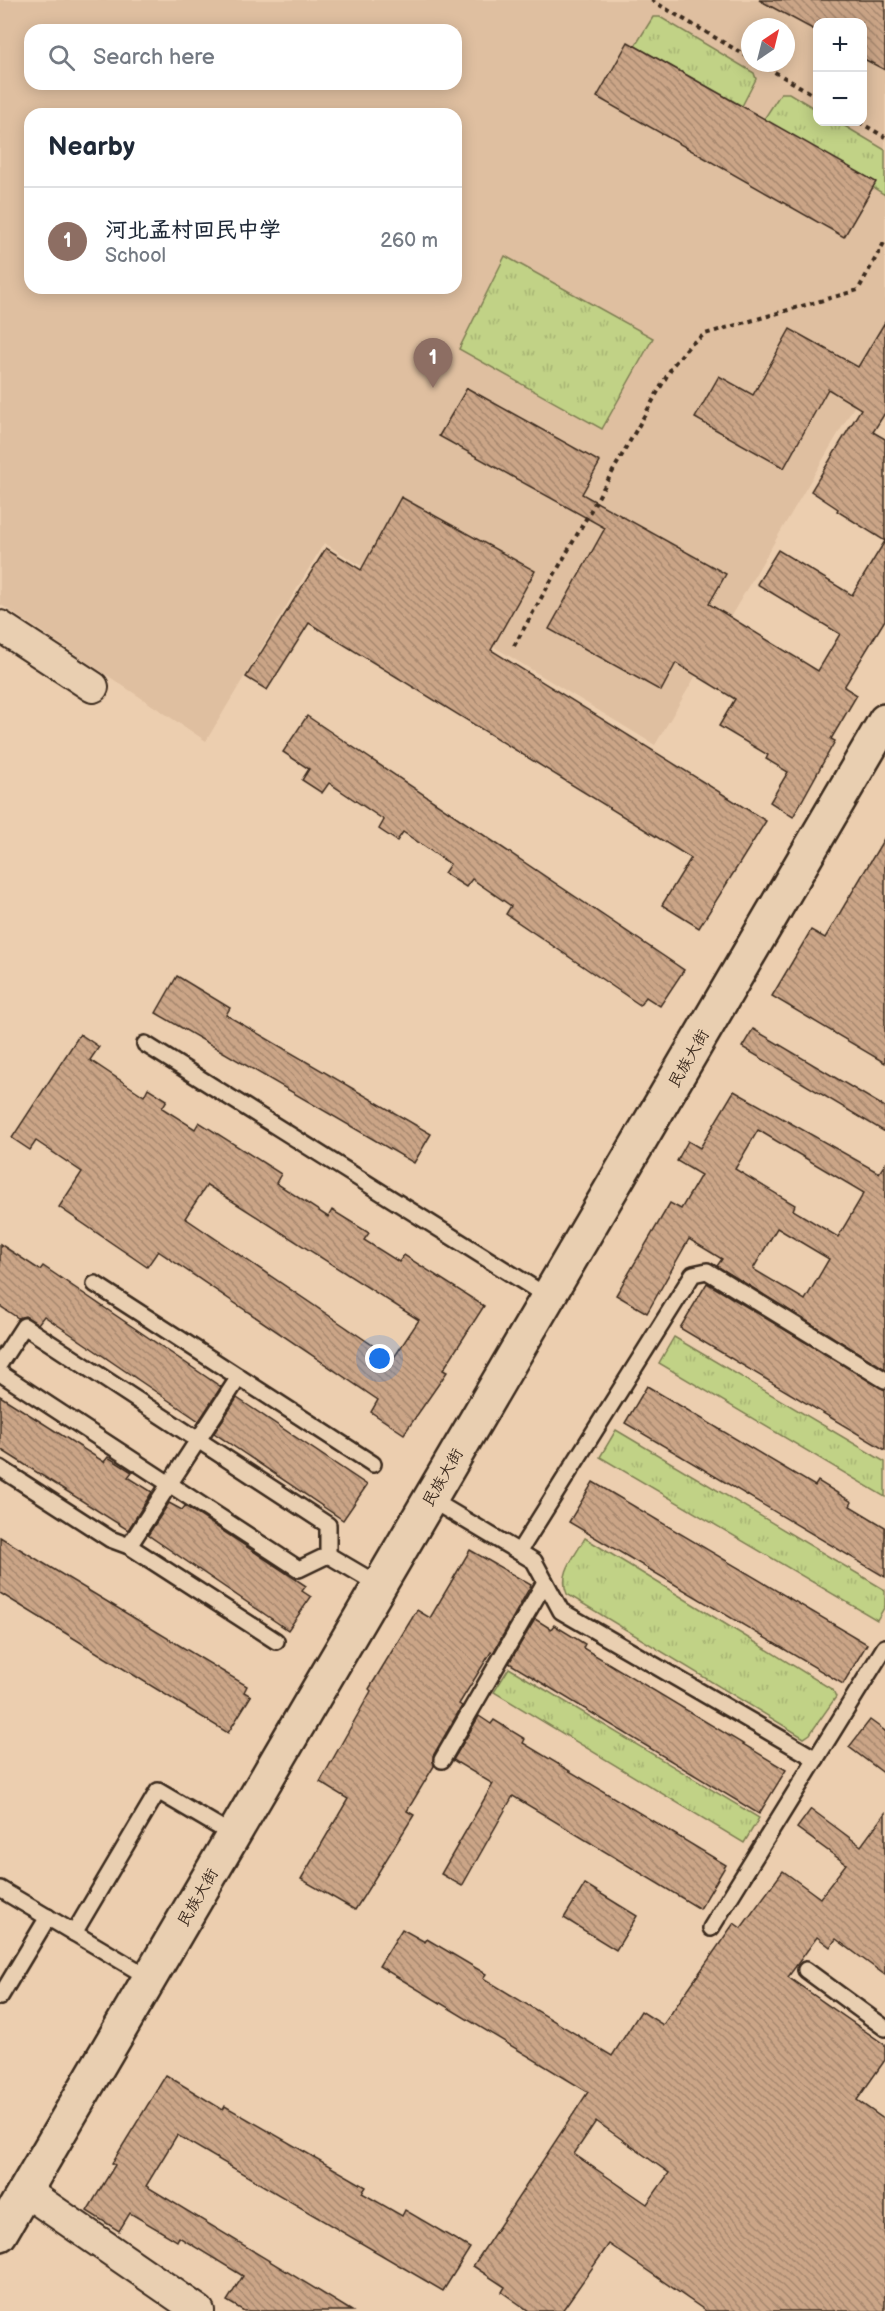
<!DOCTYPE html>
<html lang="en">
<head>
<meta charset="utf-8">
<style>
  :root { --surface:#fff; --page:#f2f2f3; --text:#1f2937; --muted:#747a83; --line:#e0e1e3; --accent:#0b8043 }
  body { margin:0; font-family:"Balsamiq Sans","LXGW WenKai TC",sans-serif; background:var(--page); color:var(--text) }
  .controls { position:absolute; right:18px; top:18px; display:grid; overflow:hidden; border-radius:12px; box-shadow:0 3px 15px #0003 }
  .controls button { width:54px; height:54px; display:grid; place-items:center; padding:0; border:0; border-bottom:2px solid var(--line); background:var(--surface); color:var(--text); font:30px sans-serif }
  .compass { position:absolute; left:741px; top:18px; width:54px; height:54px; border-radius:50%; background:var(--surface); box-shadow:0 3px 15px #0003; rotate:35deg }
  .you { position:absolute; left:380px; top:1359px; width:21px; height:21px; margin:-15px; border:4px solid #fff; border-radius:50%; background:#1a73e8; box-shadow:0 0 0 9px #1a73e833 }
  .badge { display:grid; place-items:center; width:39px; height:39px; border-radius:50%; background:var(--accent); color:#fff; font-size:20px; font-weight:700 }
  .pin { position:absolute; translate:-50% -50px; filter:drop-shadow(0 2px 3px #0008) }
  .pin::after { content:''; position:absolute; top:32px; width:21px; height:18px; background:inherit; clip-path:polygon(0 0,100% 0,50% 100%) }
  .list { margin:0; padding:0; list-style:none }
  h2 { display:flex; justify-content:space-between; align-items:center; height:78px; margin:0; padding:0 24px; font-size:26px }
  h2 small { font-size:20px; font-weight:400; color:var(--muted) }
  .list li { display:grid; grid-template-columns:39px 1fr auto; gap:18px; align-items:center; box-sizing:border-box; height:108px; padding:0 24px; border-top:2px solid var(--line) }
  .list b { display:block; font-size:22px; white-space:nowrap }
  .list p { margin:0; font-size:20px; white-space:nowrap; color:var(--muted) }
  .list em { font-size:20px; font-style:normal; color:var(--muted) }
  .icon { flex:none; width:33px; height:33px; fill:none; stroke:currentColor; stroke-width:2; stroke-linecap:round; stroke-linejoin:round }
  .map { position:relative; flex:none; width:885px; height:2311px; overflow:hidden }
  .search { position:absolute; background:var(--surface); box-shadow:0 3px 15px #0003; left:24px; top:24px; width:438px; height:66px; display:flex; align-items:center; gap:15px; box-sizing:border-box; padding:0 21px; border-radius:18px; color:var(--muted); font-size:22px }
  .panel { position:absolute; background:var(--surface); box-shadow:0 3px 15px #0003; left:24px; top:108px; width:438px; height:186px; border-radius:18px }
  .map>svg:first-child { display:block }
  .built { fill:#dfbfa0; fill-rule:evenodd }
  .grass { fill:url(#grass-tufts); stroke:#7e7e52; stroke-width:1.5 }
  .building { fill:url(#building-back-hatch); stroke:#3b2a1e; stroke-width:1.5; fill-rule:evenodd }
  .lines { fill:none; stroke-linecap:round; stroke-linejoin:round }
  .lane-casing { stroke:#3b2a1e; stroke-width:20 }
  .street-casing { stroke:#3b2a1e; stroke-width:34 }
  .secondary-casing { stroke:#3b2a1e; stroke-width:38 }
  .path { stroke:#3b2a1e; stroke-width:4; stroke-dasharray:4.5 4.5; stroke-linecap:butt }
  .lane { stroke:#e9cfb1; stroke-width:15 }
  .street { stroke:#e9cfb1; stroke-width:30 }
  .secondary { stroke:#e9cfb1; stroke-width:33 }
  .labels { text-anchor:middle; stroke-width:5; stroke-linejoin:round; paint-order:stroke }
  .street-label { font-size:16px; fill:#3b2a1e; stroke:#e9cfb1 }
</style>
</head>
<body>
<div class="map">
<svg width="885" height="2311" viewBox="0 0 885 2311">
  <defs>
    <pattern id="grass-tufts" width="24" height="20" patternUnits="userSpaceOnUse" patternTransform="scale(1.5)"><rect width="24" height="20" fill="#c1d286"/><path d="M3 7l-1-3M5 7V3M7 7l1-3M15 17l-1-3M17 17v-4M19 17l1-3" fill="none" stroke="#a7b473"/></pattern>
    <pattern id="building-back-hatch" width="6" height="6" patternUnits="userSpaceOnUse" patternTransform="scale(1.5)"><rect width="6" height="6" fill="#cba587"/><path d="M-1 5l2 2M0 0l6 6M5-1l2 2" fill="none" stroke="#a6876e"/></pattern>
  </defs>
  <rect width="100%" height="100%" fill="#ecceaf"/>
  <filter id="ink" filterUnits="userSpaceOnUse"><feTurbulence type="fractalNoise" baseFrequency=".0167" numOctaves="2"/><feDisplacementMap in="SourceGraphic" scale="12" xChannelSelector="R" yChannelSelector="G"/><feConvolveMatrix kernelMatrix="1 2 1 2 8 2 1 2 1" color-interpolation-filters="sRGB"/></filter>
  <g filter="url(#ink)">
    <path class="built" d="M0 0H885V354L655 745 324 543 206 741 0 604ZM818 22H862V122H818ZM750 27H786V63H750ZM30 30H456V84H30ZM30 114H456V288H30Z"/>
    <g class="grass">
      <polygon points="653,17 660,17 754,73 756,79 742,106 635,46"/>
      <polygon points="781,93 789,93 817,110 818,122 838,122 885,150 885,195 764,119"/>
      <polygon points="505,256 653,338 602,429 459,349"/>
      <polygon points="674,1337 885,1462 885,1497 659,1363"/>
      <polygon points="616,1430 885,1590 885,1606 877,1620 600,1457"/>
      <path d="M585 1538 833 1690 836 1697 810 1734 804 1738 567 1594C558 1574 575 1556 585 1538Z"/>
      <polygon points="509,1668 759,1818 744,1843 494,1692"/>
    </g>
    <g class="building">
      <polygon points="759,0 885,0 885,70 862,58 862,22 818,22 818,32"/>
      <polygon points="628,42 876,182 844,237 597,97"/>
      <polygon points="885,322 885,413 873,432 885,439 885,541 837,511 838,509 811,491 861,409 828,389 784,468 695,418 719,376 753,395 790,329 858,367"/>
      <polygon points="467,388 600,462 582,494 726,574 709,604 818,671 840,634 757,584 778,550 852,595 885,541 885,620 844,687 857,695 831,739 835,741 793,817 770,802 788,772 766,759 768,755 719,726 735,699 676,663 661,691 549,629 605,528 439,436"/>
      <polygon points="401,497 535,571 491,650 766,821 699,928 662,905 691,858 309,623 267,690 246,677 326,548 361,570"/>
      <polygon points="307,716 684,970 660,1006 646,997 640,1005 612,986 506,914 511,906 472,879 466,887 444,873 450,864 403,832 397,841 379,829 384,820 329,783 322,793 302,780 309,769 283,752"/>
      <polygon points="885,837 885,1063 772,996 811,930 825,938"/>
      <polygon points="177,976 230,1008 226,1015 431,1134 414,1163 156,1013"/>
      <polygon points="753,1029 885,1107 885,1132 742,1047"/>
      <path d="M80 1034 99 1047 90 1060 144 1096 148 1088 167 1100 162 1108 195 1129 199 1122 281 1174 276 1183 328 1217 332 1210 369 1233 364 1240 399 1262 404 1255 484 1306 443 1370 447 1372 404 1434 371 1412 378 1400 158 1251 147 1267 59 1207 82 1172 36 1141 30 1150 12 1138ZM207 1185 419 1320 393 1359 185 1218Z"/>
      <path d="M734 1091 879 1173 885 1164V1369L717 1266 722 1259 689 1239 647 1313 616 1295 670 1203 681 1209 701 1175 677 1161 688 1141 700 1148ZM758 1130 864 1193 838 1237 793 1210 795 1205 735 1169ZM777 1228 829 1259 805 1300 753 1269Z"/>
      <polygon points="0,1244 40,1270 43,1266 221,1387 199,1421 44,1316 38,1324 25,1316 18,1318 0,1306"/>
      <polygon points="707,1283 885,1390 885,1450 680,1328"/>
      <polygon points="647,1386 815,1486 818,1481 852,1502 850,1506 885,1527 885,1577 625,1423"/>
      <polygon points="0,1396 104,1462 108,1457 132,1472 128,1477 152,1492 128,1530 0,1449"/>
      <polygon points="237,1398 367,1485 343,1520 214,1433"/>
      <polygon points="593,1482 867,1644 843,1684 569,1522"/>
      <polygon points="169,1503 182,1510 185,1506 306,1586 302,1591 311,1597 288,1630 148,1535"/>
      <polygon points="0,1537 247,1686 244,1692 251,1696 228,1733 0,1593"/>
      <polygon points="470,1550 531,1585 493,1653 491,1652 459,1704 462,1706 433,1756 434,1766 407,1811 414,1815 355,1910 301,1879 348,1799 320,1782 371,1691 369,1689 417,1610 430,1618"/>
      <polygon points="535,1619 551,1629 554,1625 585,1644 583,1648 786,1770 759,1814 509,1663"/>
      <polygon points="479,1716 491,1724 494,1720 525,1739 523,1743 726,1865 700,1909 513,1796 462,1886 441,1874 493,1784 453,1760"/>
      <polygon points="870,1720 885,1731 885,1774 849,1747"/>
      <path d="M811 1809 861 1846 885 1813V1975L836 1939 830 1947 817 1937 788 1977 885 2045V2060L857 2100 885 2120V2311H706L609 2244 562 2311H529L502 2292 505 2287 473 2266 588 2092 379 1966 402 1929 425 1942 427 1939 486 1974 483 1978 612 2056 641 2011 663 2025 734 1923 741 1928 783 1871 820 1898 846 1864 797 1828ZM596 2121 669 2173 647 2204 574 2154Z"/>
      <polygon points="585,1884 637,1916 616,1950 564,1918"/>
      <polygon points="166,2075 223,2110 225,2106 366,2187 362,2193 402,2216 405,2210 470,2248 443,2291 177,2135 146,2186 352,2311 244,2311 227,2301 243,2276 179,2237 177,2241 130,2213 119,2231 87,2211 115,2165 112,2163"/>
    </g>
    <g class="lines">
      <defs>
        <g id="lane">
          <polyline points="145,1044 548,1297"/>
          <polyline points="95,1284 373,1464"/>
          <polyline points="0,1363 24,1326 328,1525 328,1555 299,1569 0,1373"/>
          <polyline points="0,1468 110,1539 129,1546 276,1641"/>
          <polyline points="430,1499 534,1561 561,1611 816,1759"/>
          <polyline points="129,1546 239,1377"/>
          <polyline points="520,1550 693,1274 707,1271 885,1380"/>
          <polyline points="328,1555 379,1585"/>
          <polyline points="442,1760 545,1582"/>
          <polyline points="0,1889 150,1978"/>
          <polyline points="711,1928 885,1647"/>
          <polyline points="74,1933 158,1791 233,1835"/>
          <polyline points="806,1970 885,2028"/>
          <polyline points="0,1997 48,1917"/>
        </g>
        <g id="street">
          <polyline points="0,626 93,687"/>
          <polyline points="25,2191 199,2311"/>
        </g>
        <polyline id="secondary" points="0,2234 885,721"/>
      </defs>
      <use href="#lane" class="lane-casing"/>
      <use href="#street" class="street-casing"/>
      <use href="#secondary" class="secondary-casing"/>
      <g class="path">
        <polyline points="651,0 750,58"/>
        <polyline points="759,63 818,97"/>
        <polyline points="859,122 885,137"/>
        <polyline points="514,646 673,365 690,345 705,334 858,290 885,241"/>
      </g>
      <use href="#lane" class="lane"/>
      <use href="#street" class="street"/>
      <use href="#secondary" class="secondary"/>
    </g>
  </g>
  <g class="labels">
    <g class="street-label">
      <text transform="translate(688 1058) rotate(-60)" y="6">民族大街</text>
      <text transform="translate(442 1477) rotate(-60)" y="6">民族大街</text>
      <text transform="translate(197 1897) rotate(-60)" y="6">民族大街</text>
    </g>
  </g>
</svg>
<div class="controls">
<button>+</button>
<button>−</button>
</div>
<svg class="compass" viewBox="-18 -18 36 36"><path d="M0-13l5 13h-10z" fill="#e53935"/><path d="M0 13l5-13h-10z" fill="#747a83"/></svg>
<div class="you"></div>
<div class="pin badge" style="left:433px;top:388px;background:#8d6e63">1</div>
<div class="search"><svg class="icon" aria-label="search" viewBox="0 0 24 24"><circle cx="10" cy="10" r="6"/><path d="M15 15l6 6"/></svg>Search here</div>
<section class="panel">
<h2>Nearby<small></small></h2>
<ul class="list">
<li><span class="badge" style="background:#8d6e63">1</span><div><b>河北孟村回民中学</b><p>School</p></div><em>260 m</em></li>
</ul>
</section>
</div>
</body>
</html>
